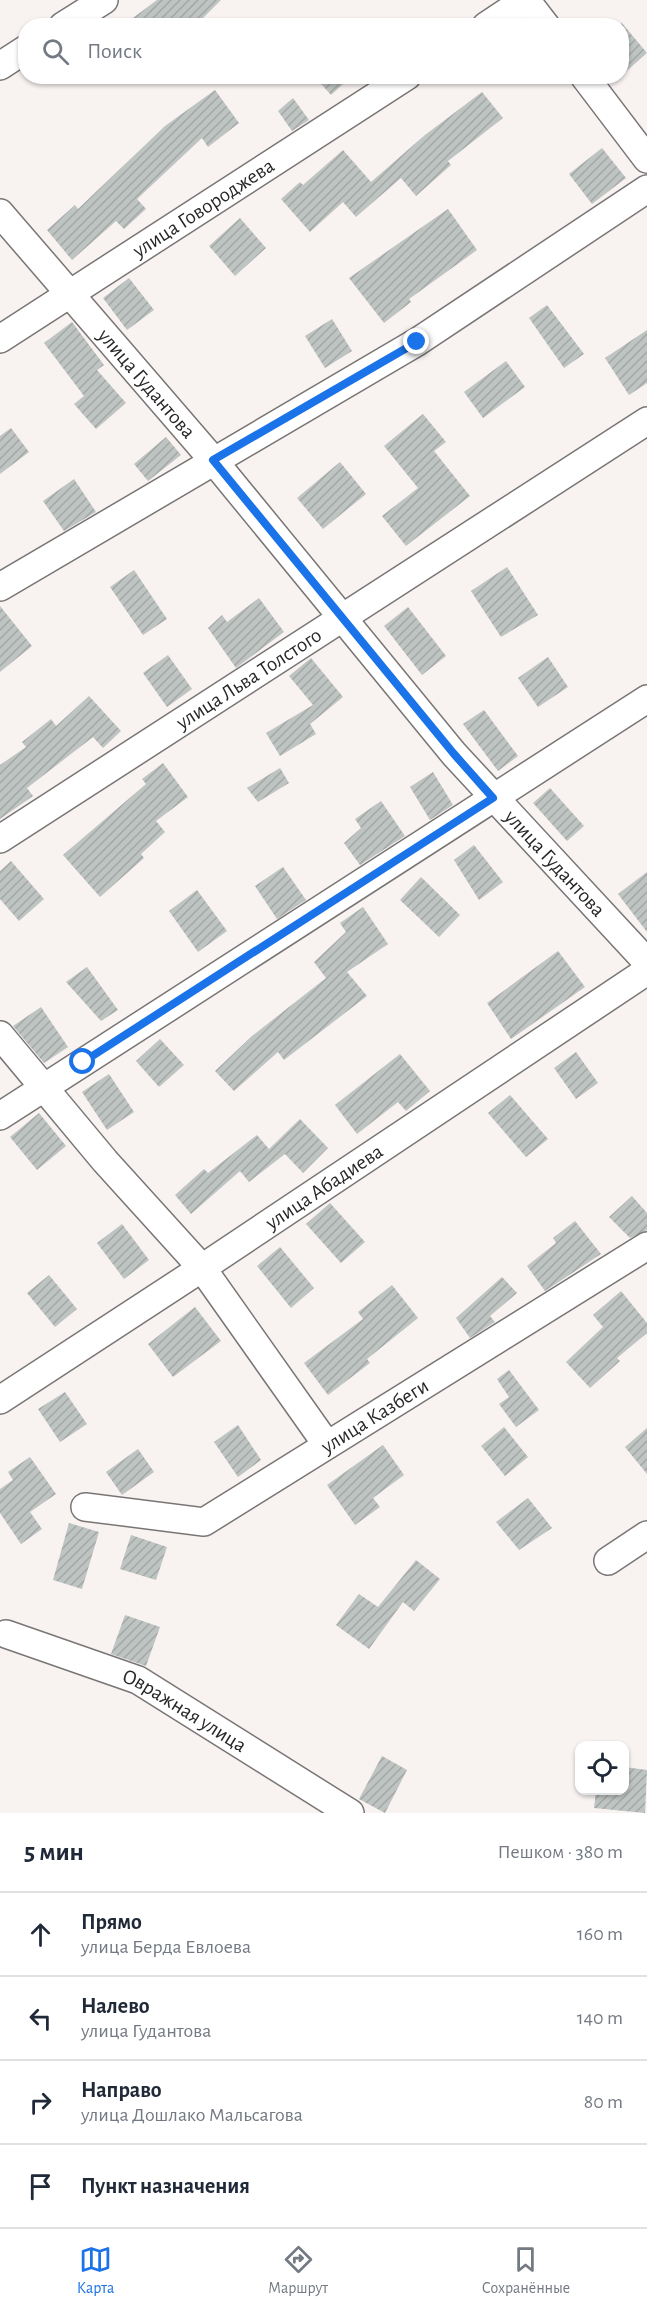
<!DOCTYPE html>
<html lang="ru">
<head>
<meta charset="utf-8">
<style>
  :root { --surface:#fff; --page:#f6f6f7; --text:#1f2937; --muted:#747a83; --line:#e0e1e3; --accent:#1a73e8 }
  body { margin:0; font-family:"Alegreya Sans",sans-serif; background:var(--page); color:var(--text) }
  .controls { position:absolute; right:18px; bottom:18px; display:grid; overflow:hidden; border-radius:12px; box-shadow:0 2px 4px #0004 }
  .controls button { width:54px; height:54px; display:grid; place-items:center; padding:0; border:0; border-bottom:2px solid var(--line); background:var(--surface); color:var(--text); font:30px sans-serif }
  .stop { position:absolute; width:18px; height:18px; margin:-14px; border:4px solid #1a73e8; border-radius:50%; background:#fff }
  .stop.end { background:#1a73e8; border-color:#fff; box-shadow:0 2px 6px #0008 }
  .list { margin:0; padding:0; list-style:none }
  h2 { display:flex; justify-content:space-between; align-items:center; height:78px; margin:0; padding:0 24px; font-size:26px }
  h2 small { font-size:20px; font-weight:400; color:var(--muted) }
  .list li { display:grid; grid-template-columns:39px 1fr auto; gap:18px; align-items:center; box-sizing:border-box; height:84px; padding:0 24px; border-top:2px solid var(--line) }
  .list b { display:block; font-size:22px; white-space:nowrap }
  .list p { margin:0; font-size:20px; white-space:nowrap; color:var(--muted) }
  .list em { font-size:20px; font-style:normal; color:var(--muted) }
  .icon { flex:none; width:33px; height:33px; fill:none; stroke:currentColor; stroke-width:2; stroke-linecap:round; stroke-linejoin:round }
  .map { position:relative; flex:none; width:647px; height:1813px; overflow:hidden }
  .search { position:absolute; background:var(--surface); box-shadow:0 2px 4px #0004; left:18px; right:18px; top:18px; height:66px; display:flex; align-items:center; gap:15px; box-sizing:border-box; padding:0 21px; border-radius:24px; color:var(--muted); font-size:22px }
  .sheet { height:414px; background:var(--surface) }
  nav { display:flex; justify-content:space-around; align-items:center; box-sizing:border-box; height:84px; border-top:2px solid var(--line); background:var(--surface); font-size:16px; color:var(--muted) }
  nav a { display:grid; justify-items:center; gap:3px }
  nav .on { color:var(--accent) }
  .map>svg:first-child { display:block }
  .building { fill:url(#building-hatch) }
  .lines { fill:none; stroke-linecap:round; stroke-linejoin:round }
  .minor-casing { stroke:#7a7575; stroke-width:30 }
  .minor { stroke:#fff; stroke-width:27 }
  .route { stroke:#1a73e8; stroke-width:8 }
  .labels { text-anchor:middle; stroke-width:5; stroke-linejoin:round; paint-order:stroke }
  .street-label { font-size:21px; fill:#282626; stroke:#f8f2f1 }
</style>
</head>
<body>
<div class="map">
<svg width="647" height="1813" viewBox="0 0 647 1813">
  <defs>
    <pattern id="building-hatch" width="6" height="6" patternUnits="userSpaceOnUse" patternTransform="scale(1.5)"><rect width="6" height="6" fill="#bec4c1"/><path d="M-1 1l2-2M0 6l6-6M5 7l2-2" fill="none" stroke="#a3a8a6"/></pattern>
  </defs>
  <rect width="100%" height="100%" fill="#f8f2f1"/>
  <g class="building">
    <polygon points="157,0 221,0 195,26 122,26"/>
    <polygon points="621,22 647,53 621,76"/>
    <polygon points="314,76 352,76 331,95"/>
    <polygon points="215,90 239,123 208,147 202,138 137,199 146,209 124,229 116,221 72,260 47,230 75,205 78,209 165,126"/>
    <polygon points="482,92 503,118 448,161 451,165 416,196 401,178 356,217 343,202 310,232 281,199 300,182 303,185 343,150 371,182 425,135"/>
    <polygon points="293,98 309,120 292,131 278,111"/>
    <polygon points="602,148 626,178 592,204 569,174"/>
    <polygon points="448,209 477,250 409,299 411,302 384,323 349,278"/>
    <polygon points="240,218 266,248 235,276 209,246"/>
    <polygon points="129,278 154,310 127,330 103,298"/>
    <polygon points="547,305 584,354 564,368 529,318"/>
    <polygon points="332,319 352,351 325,368 305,336"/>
    <polygon points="72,322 104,365 97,370 126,403 96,429 74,404 84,396 44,343"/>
    <polygon points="647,330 647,383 629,395 605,358"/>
    <polygon points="506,361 525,387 483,418 464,392"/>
    <polygon points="423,414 446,442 434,451 470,496 406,546 382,516 418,488 384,446"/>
    <polygon points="11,428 29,452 0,474 0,436"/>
    <polygon points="166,437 181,455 148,481 134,464"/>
    <polygon points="340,462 366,494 323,529 297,498"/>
    <polygon points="74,479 96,512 64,531 43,501"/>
    <polygon points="507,567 538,615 501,637 471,591"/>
    <polygon points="134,570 167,619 143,635 110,587"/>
    <polygon points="259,598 284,632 236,668 208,628 222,615 227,622"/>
    <polygon points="0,606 32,646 0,672"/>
    <polygon points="408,607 446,656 422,675 384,626"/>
    <polygon points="168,655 192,689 167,707 143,673"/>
    <polygon points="548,657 568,687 538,707 518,678"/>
    <polygon points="311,658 343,697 310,724 316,734 280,756 266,733 313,705 289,676"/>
    <polygon points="89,696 121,731 103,748 93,737 27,788 33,796 0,819 0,765 26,747 22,742 51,719 56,726"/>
    <polygon points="484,710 518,756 498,771 463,724"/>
    <polygon points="163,763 188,797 156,821 165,832 141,854 144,858 100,897 63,855 146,784 142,779"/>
    <polygon points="280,768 289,783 258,802 247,788"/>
    <polygon points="433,772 453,805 430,820 410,787"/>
    <polygon points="550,788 584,826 567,841 533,803"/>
    <polygon points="381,801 405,836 360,865 344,843 361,828 355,819"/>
    <polygon points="474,845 503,882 479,900 454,860"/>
    <polygon points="11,861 44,899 19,921 0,899 0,871"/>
    <polygon points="283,867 306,900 277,919 255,886"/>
    <polygon points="647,872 647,932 618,894"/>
    <polygon points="421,877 460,915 439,937 400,900"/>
    <polygon points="197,890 227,931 198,952 169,911"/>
    <polygon points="363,907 388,944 347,972 367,996 284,1060 278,1052 234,1091 215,1071 252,1036 326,978 314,962 346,932 340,923"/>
    <polygon points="558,951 585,987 511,1039 487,1003"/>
    <polygon points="87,967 118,1010 101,1021 66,982"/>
    <polygon points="41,1007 68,1047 44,1063 13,1026"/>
    <polygon points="160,1039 184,1065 159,1087 136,1061"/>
    <polygon points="576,1052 598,1083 576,1099 554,1068"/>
    <polygon points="400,1054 430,1091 406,1111 398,1102 357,1134 335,1105"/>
    <polygon points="109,1074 134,1112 107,1130 82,1092"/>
    <polygon points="510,1095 548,1139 526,1157 488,1113"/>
    <polygon points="39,1113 66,1146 37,1170 10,1137"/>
    <polygon points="300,1119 328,1148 303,1173 285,1154 249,1182 240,1171 191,1214 175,1195 204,1169 208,1173 257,1135 269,1149"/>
    <polygon points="632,1196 647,1213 647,1230 630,1238 609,1217"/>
    <polygon points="330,1203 365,1242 341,1263 306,1224"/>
    <polygon points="575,1221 601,1254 545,1291 527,1266 556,1243 553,1238"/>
    <polygon points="122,1224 149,1260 124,1279 97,1243"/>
    <polygon points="280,1247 314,1288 291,1308 257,1266"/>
    <polygon points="49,1275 77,1309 55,1327 27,1293"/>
    <polygon points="502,1277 517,1293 490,1316 495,1322 470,1338 456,1318"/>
    <polygon points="392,1285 418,1318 367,1359 370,1363 328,1395 304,1363 363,1319 358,1312"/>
    <polygon points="621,1291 647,1323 647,1333 617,1358 620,1361 590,1388 566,1362 603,1327 593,1315"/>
    <polygon points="195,1307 221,1341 173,1377 148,1344"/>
    <polygon points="509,1370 539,1410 516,1427 499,1404 509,1397 497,1379"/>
    <polygon points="65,1392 87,1424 60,1442 38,1409"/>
    <polygon points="238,1425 261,1460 238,1477 214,1442"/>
    <polygon points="504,1427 528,1457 505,1476 481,1446"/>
    <polygon points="647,1428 647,1474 625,1447"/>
    <polygon points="383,1445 404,1475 373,1498 380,1507 355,1525 327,1485"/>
    <polygon points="138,1449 154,1472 122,1495 106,1472"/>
    <polygon points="30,1457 56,1494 30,1512 42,1529 21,1544 0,1513 0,1489 13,1480 8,1472"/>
    <polygon points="528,1498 552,1528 519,1550 496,1522"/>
    <polygon points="69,1523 99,1532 82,1589 53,1580"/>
    <polygon points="131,1535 167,1547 156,1580 120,1569"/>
    <polygon points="416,1560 440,1579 414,1611 403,1602 369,1649 336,1625 359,1594 378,1607"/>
    <polygon points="125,1615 160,1627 146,1666 111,1654"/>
    <polygon points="382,1756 407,1770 385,1813 359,1799"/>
    <polygon points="624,1767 647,1770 645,1813 594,1808 596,1791 624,1791"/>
  </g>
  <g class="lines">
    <defs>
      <g id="minor">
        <polyline points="526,0 546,26"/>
        <polyline points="63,26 104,0"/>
        <polyline points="486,26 525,0"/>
        <polyline points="0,66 26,49"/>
        <polyline points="584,76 647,159"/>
        <path id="s1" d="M0 213 213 460 454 754 647 962"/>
        <path id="s2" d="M0 339 407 76"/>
        <polyline points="0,587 417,342 647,189"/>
        <path id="s3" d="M0 839 647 421"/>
        <polyline points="0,1035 105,1161 202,1268 327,1445"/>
        <polyline points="0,1116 647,699"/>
        <path id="s4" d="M0 1400 202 1268 647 971"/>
        <path id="s5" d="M85 1507 204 1522 647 1246"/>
        <polyline points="608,1561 647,1535"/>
        <path id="s6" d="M6 1634 138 1680 350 1813"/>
      </g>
    </defs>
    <use href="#minor" class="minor-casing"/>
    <use href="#minor" class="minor"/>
  </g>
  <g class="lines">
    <polyline class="route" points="83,1062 493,798 454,754 213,460 417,342"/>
  </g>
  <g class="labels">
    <g class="street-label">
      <text dy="7" stroke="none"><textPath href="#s2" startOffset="242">улица Говороджева</textPath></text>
      <text dy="7" stroke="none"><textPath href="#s1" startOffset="225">улица Гудантова</textPath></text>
      <text dy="7" stroke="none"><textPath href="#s3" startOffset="296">улица Льва Толстого</textPath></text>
      <text dy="7" stroke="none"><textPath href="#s1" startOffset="855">улица Гудантова</textPath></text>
      <text dy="7" stroke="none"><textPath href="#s4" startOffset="388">улица Абадиева</textPath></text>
      <text dy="7" stroke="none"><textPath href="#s5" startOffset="321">улица Казбеги</textPath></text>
      <text dy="7" stroke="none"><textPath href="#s6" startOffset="195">Овражная улица</textPath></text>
    </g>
  </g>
</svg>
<div class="controls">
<button><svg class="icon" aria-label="locate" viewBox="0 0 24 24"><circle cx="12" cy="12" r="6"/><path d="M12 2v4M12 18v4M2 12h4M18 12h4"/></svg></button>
</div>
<div class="stop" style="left:83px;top:1062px"></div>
<div class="stop end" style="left:417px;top:342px"></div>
<div class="search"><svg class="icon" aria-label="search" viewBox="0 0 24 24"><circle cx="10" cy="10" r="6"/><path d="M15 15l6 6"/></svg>Поиск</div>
</div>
<section class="sheet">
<h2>5 мин<small>Пешком · 380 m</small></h2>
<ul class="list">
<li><svg class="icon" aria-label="ahead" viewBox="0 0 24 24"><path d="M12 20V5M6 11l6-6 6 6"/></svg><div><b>Прямо</b><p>улица Берда Евлоева</p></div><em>160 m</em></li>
<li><svg class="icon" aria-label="left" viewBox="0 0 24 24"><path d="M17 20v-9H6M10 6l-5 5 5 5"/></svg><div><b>Налево</b><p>улица Гудантова</p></div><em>140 m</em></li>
<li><svg class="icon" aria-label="right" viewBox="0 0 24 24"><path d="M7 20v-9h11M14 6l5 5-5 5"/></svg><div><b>Направо</b><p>улица Дошлако Мальсагова</p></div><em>80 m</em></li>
<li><svg class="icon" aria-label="arrive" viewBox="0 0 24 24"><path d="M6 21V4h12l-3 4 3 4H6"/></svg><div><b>Пункт назначения</b></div></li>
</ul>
</section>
<nav>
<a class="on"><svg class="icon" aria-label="map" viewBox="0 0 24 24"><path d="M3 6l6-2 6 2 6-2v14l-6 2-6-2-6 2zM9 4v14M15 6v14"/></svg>Карта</a>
<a><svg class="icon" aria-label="directions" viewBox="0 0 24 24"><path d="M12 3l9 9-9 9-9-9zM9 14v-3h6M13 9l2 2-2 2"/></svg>Маршрут</a>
<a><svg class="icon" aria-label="saved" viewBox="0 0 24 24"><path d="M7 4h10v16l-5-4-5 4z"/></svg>Сохранённые</a>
</nav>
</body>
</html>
